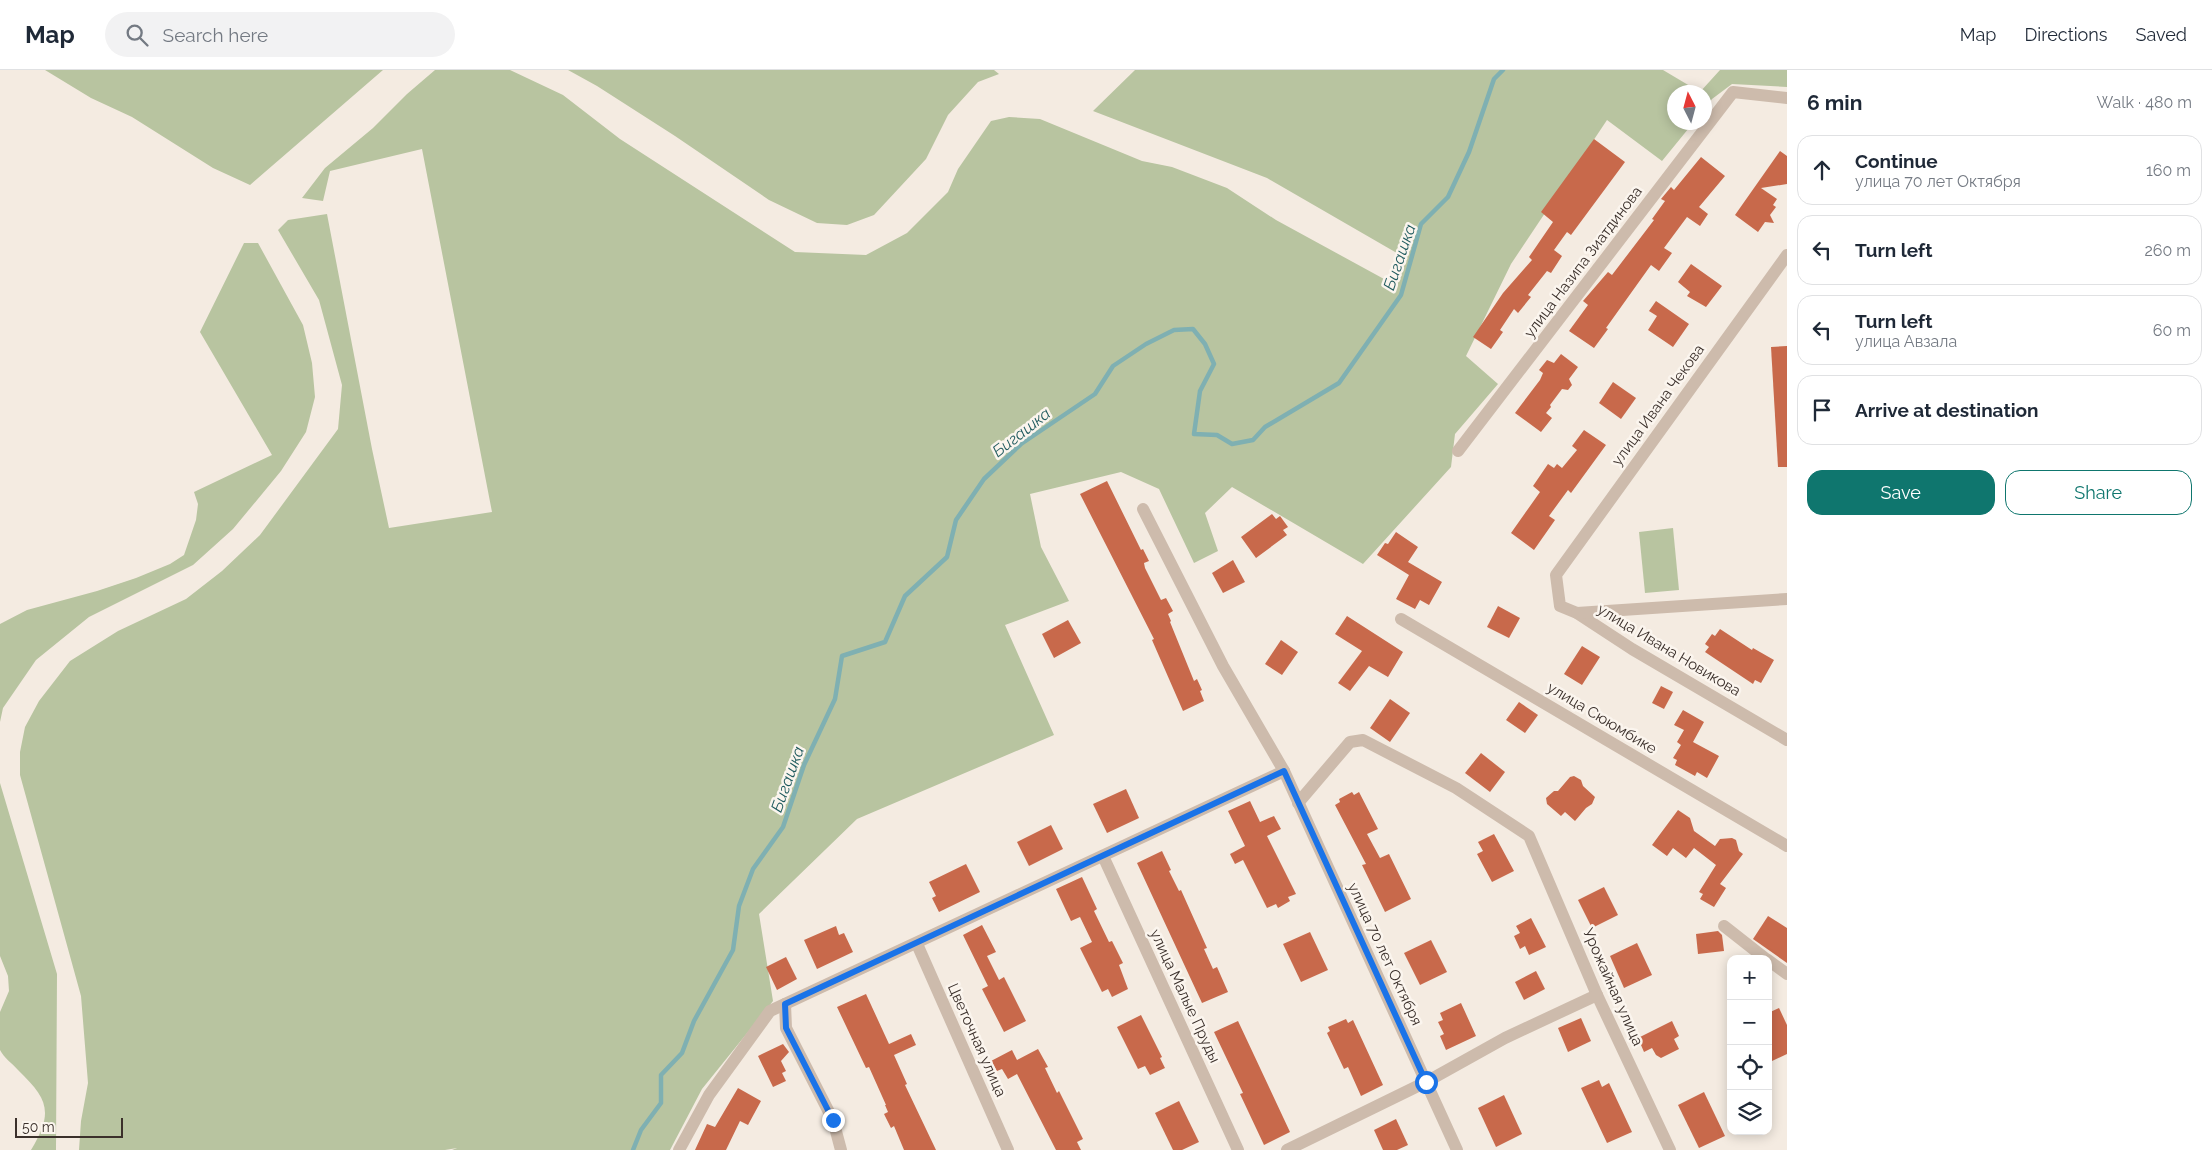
<!DOCTYPE html>
<html lang="en">
<head>
<meta charset="utf-8">
<style>
  :root { --surface:#fff; --page:#f2f2f3; --text:#1f2937; --muted:#747a83; --line:#e0e1e3; --accent:#0f766e }
  body { margin:0; font-family:Raleway,sans-serif; background:var(--page); color:var(--text) }
  .controls { position:absolute; right:15px; bottom:15px; display:grid; overflow:hidden; border-radius:10px; box-shadow:0 2px 12px #0003 }
  .controls button { width:45px; height:45px; display:grid; place-items:center; padding:0; border:0; border-bottom:1px solid var(--line); background:var(--surface); color:var(--text); font:25px sans-serif }
  .compass { position:absolute; left:1667px; top:15px; width:45px; height:45px; border-radius:50%; background:var(--surface); box-shadow:0 2px 12px #0003; rotate:354deg }
  .scale { position:absolute; left:15px; bottom:12px; width:108px; box-sizing:border-box; padding-left:5px; border:2px solid #3b302b; border-top:0; font-size:14px; line-height:18px; white-space:nowrap; color:#3b302b; -webkit-text-stroke:4px #fbf5ee; paint-order:stroke }
  .stop { position:absolute; width:15px; height:15px; margin:-11px; border:4px solid #1a73e8; border-radius:50%; background:#fff }
  .stop.end { background:#1a73e8; border-color:#fff; box-shadow:0 1px 5px #0008 }
  .list { margin:0; padding:0; list-style:none }
  h2 { display:flex; justify-content:space-between; align-items:center; height:65px; margin:0; padding:0 20px; font-size:21px }
  h2 small { font-size:16px; font-weight:400; color:var(--muted) }
  .list li { display:grid; grid-template-columns:32px 1fr auto; gap:15px; align-items:center; box-sizing:border-box; height:70px; margin:0 10px 10px; padding:0 10px; border:1px solid var(--line); border-radius:15px }
  .list b { display:block; font-size:19px; white-space:nowrap }
  .list p { margin:0; font-size:16px; white-space:nowrap; color:var(--muted) }
  .list em { font-size:16px; font-style:normal; color:var(--muted) }
  .actions { display:flex; gap:10px; padding:15px 20px }
  .actions a { flex:1; padding:11px 0; border:1px solid var(--accent); border-radius:15px; text-align:center; font-size:18px; color:var(--accent) }
  .actions .main { background:var(--accent); color:#fff }
  .icon { flex:none; width:28px; height:28px; fill:none; stroke:currentColor; stroke-width:2; stroke-linecap:round; stroke-linejoin:round }
  .map { position:relative; flex:none; width:1787px; height:1080px; overflow:hidden }
  header { display:flex; align-items:center; gap:30px; box-sizing:border-box; height:70px; padding:0 25px; background:var(--surface); border-bottom:1px solid var(--line) }
  header strong { font-size:24px }
  nav { display:flex; gap:28px; margin-inline-start:auto; font-size:18px }
  .search { width:350px; height:45px; background:var(--page); display:flex; align-items:center; gap:12px; box-sizing:border-box; padding:0 18px; border-radius:28px; color:var(--muted); font-size:19px }
  main { display:flex }
  aside { flex:1; background:var(--surface) }
  .map>svg:first-child { display:block }
  .green { fill:#b8c4a0 }
  .lines { fill:none; stroke-linecap:round; stroke-linejoin:round }
  .stream { stroke:#7fb0b2; stroke-width:4.5 }
  .building { fill:#c8694b }
  .minor { stroke:#cdbbac; stroke-width:12 }
  .route { stroke:#1a73e8; stroke-width:6 }
  .labels { text-anchor:middle; stroke-width:5; stroke-linejoin:round; paint-order:stroke }
  .street-label { font-size:15px; fill:#3b302b; stroke:#fbf5ee }
  .water-label { font-size:16px; font-style:italic; fill:#1f5a5e; stroke:#fbf5ee }
</style>
</head>
<body>
<header>
<strong>Map</strong>
<div class="search"><svg class="icon" aria-label="search" viewBox="0 0 24 24"><circle cx="10" cy="10" r="6"/><path d="M15 15l6 6"/></svg>Search here</div>
<nav><a>Map</a><a>Directions</a><a>Saved</a></nav>
</header>
<main>
<div class="map">
<svg width="1787" height="1080" viewBox="0 0 1787 1080">
  <rect width="100%" height="100%" fill="#f4ebe1"/>
  <g class="green">
    <polygon points="45,0 383,0 250,115 213,98 132,47 91,28"/>
    <polygon points="435,0 510,0 563,25 620,69 795,182 866,185 907,163 948,122 958,99 991,51 1009,47 1040,49 1142,91 1172,97 1227,118 1276,150 1395,215 1402,186 1267,108 1093,41 1135,0 1663,0 1700,22 1720,0 1787,0 1787,17 1732,14 1712,29 1705,39 1704,22 1674,22 1674,52 1693,53 1662,91 1607,50 1511,194 1466,286 1498,314 1455,364 1451,397 1363,494 1232,417 1205,443 1218,481 1194,493 1159,419 1121,402 1030,424 1041,477 1069,531 1005,555 1054,665 857,749 759,844 773,931 702,1019 670,1080 452,1080 457,1078 445,1080 79,1080 81,1051 88,1013 81,926 20,705 20,682 25,657 39,631 70,591 118,561 186,529 222,501 260,465 338,359 342,315 319,230 278,160 288,150 327,144 372,379 389,458 492,442 422,79 330,101 323,131 302,128 325,98 373,58 407,24"/>
    <polygon points="568,0 994,0 999,4 978,12 948,45 926,89 874,145 847,155 817,153 769,130 675,66 597,16"/>
    <polygon points="244,173 258,173 303,255 312,293 315,327 306,362 281,401 233,459 193,495 89,547 36,590 3,638 0,652 0,554 27,540 97,521 136,508 170,494 184,485 196,450 198,434 194,422 272,385 200,262"/>
    <polygon points="1673,458 1679,520 1645,523 1639,462"/>
    <path d="M0 713 57 904 56 1080H31C54 1042 48 1029 18 1000 12 993 4 988 0 980V942L9 921 8 906 0 886Z"/>
  </g>
  <g class="lines">
    <polyline class="stream" points="633,1080 641,1060 661,1033 661,1005 682,983 694,951 733,880 739,836 753,799 783,757 804,695 835,629 842,586 885,572 905,526 947,487 956,450 984,409 1021,374 1095,324 1113,296 1146,274 1174,260 1193,259 1205,274 1214,294 1200,321 1194,364 1217,365 1232,374 1253,370 1265,357 1339,313 1401,225 1421,154 1448,127 1469,82 1494,9 1503,0"/>
  </g>
  <g class="building">
    <polygon points="1594,69 1625,92 1571,165 1567,162 1554,180 1562,186 1551,203 1547,201 1528,225 1531,227 1518,243 1514,239 1500,260 1503,262 1491,279 1473,267 1503,223 1532,190 1529,187 1553,152 1541,142"/>
    <polygon points="1780,81 1787,86 1787,114 1761,118 1777,129 1773,135 1776,137 1770,145 1774,153 1765,152 1758,162 1735,145"/>
    <polygon points="1701,87 1725,106 1699,137 1708,144 1700,156 1687,147 1664,178 1672,183 1659,201 1651,195 1606,258 1608,259 1594,278 1569,261 1588,235 1583,231 1608,202 1612,205 1654,150 1652,149 1665,131 1661,129 1671,117 1674,120"/>
    <polygon points="1691,194 1722,216 1706,237 1687,226 1690,222 1678,212"/>
    <polygon points="1656,231 1689,254 1673,277 1648,260 1657,246 1649,241"/>
    <polygon points="1787,276 1787,397 1778,397 1771,277"/>
    <polygon points="1561,284 1578,297 1569,309 1572,315 1568,320 1562,319 1550,335 1551,337 1546,343 1552,348 1541,362 1515,343 1540,310 1543,303 1539,300 1547,290 1554,293"/>
    <polygon points="1613,312 1636,328 1621,349 1599,333"/>
    <polygon points="1584,360 1606,375 1571,423 1568,420 1549,446 1555,450 1534,480 1511,463 1540,422 1533,416 1548,394 1554,398 1557,394 1562,398 1577,380 1572,376"/>
    <polygon points="1107,411 1141,480 1143,479 1149,491 1144,493 1145,498 1161,530 1166,528 1173,541 1168,544 1171,551 1170,552 1194,611 1197,609 1202,620 1200,621 1204,631 1183,641 1152,570 1154,569 1080,424"/>
    <polygon points="1272,444 1276,449 1280,446 1288,457 1283,460 1287,465 1256,488 1241,467"/>
    <polygon points="1396,462 1418,477 1408,492 1442,512 1429,535 1420,530 1415,539 1396,529 1409,505 1377,485 1385,473 1388,474"/>
    <polygon points="1233,490 1245,512 1223,523 1212,503"/>
    <polygon points="1498,536 1520,548 1509,568 1487,557"/>
    <polygon points="1347,546 1403,582 1388,607 1369,596 1350,621 1338,613 1362,581 1335,564"/>
    <polygon points="1068,550 1081,573 1054,588 1042,564"/>
    <polygon points="1720,559 1752,580 1753,578 1774,590 1761,613 1755,610 1753,614 1705,582 1709,577 1705,574 1712,564 1715,566"/>
    <polygon points="1281,570 1298,582 1282,605 1265,594"/>
    <polygon points="1582,576 1600,587 1582,615 1564,604"/>
    <polygon points="1661,616 1673,622 1664,639 1652,633"/>
    <polygon points="1390,629 1410,643 1390,672 1370,658"/>
    <polygon points="1519,632 1538,645 1525,663 1506,650"/>
    <polygon points="1683,640 1704,652 1693,672 1719,686 1707,708 1697,702 1695,706 1675,695 1677,690 1673,688 1681,675 1677,672 1684,660 1674,655"/>
    <polygon points="1481,683 1505,702 1490,722 1465,703"/>
    <polygon points="1574,706 1581,710 1583,716 1595,727 1592,734 1586,738 1575,751 1565,742 1561,746 1547,734 1546,728 1554,721 1558,721 1570,707"/>
    <polygon points="1126,719 1139,748 1107,763 1093,734"/>
    <polygon points="1352,722 1354,725 1359,722 1378,759 1367,764 1380,788 1389,784 1411,829 1385,842 1362,795 1366,794 1335,735 1340,732 1339,729"/>
    <polygon points="1250,731 1260,752 1274,746 1281,759 1267,766 1296,824 1288,827 1290,831 1278,838 1276,834 1267,838 1243,790 1235,794 1230,784 1245,776 1228,741"/>
    <polygon points="1678,740 1690,748 1694,761 1715,776 1720,769 1732,768 1736,770 1739,781 1743,784 1720,814 1726,818 1714,837 1700,829 1703,824 1699,822 1716,795 1694,778 1686,788 1673,778 1667,786 1652,775"/>
    <polygon points="1051,755 1063,779 1029,796 1017,772"/>
    <polygon points="1494,764 1514,801 1492,812 1477,784 1483,781 1478,772"/>
    <polygon points="1162,781 1171,800 1169,801 1179,821 1181,820 1207,878 1204,879 1213,899 1217,897 1228,922 1202,933 1137,793"/>
    <polygon points="966,794 980,822 939,842 932,828 936,826 929,812"/>
    <polygon points="1082,807 1097,839 1094,841 1109,872 1112,871 1123,893 1119,895 1128,919 1112,927 1108,919 1102,922 1080,878 1092,872 1080,847 1071,851 1056,819"/>
    <polygon points="1604,817 1618,845 1592,858 1578,830"/>
    <polygon points="1768,846 1787,858 1787,893 1753,869"/>
    <polygon points="1531,848 1546,877 1529,885 1525,876 1520,879 1514,866 1520,863 1516,856"/>
    <polygon points="982,855 996,882 987,886 999,910 1004,907 1026,951 1004,962 982,919 988,916 985,910 963,865"/>
    <polygon points="836,856 839,865 844,863 853,882 817,899 804,870"/>
    <polygon points="1718,861 1722,865 1724,881 1698,884 1696,864"/>
    <polygon points="1310,862 1328,900 1301,912 1283,874"/>
    <polygon points="1431,870 1447,902 1420,915 1404,883"/>
    <polygon points="1637,873 1652,905 1624,918 1610,886"/>
    <polygon points="786,887 797,909 777,920 766,897"/>
    <polygon points="1536,901 1545,919 1524,930 1515,912"/>
    <polygon points="866,924 889,974 911,964 916,975 894,985 907,1014 905,1015 936,1080 904,1080 894,1056 891,1058 884,1044 888,1042 885,1035 886,1035 869,997 866,998 837,937"/>
    <polygon points="1461,933 1476,966 1446,980 1440,966 1444,964 1438,952 1443,950 1440,943"/>
    <polygon points="1779,938 1787,955 1787,984 1772,991 1768,983 1768,943"/>
    <polygon points="1141,945 1162,987 1160,988 1165,998 1150,1005 1145,996 1138,999 1117,957"/>
    <polygon points="1581,948 1591,971 1568,982 1558,958"/>
    <polygon points="1346,949 1348,953 1353,950 1383,1015 1361,1026 1348,997 1344,999 1327,963 1330,961 1328,957"/>
    <polygon points="1238,951 1290,1062 1264,1075 1240,1024 1243,1023 1214,962"/>
    <polygon points="1672,951 1679,966 1674,969 1679,979 1661,988 1656,985 1652,978 1644,982 1638,968"/>
    <polygon points="783,974 789,982 781,991 786,1001 782,1003 786,1011 773,1017 758,986"/>
    <polygon points="1038,979 1048,997 1045,998 1057,1023 1059,1021 1083,1069 1077,1072 1081,1080 1056,1080 1017,1004 1008,1009 1002,999 997,1001 991,991 1012,980 1017,990"/>
    <polygon points="1599,1010 1602,1017 1609,1013 1632,1062 1607,1073 1581,1018"/>
    <polygon points="738,1018 761,1031 748,1055 740,1051 726,1080 695,1080 707,1054 715,1057"/>
    <polygon points="1704,1022 1725,1066 1699,1078 1678,1035"/>
    <polygon points="1504,1025 1522,1064 1496,1077 1478,1038"/>
    <polygon points="1179,1031 1199,1072 1182,1080 1173,1080 1155,1043"/>
    <polygon points="1396,1049 1408,1075 1397,1080 1383,1080 1374,1060"/>
  </g>
  <g class="lines">
    <g class="minor">
      <polyline points="1787,185 1556,505 1560,536 1577,543 1632,579 1787,670"/>
      <polyline points="1458,381 1733,22 1787,28"/>
      <polyline points="1143,439 1223,596 1284,701 1457,1080"/>
      <polyline points="1577,543 1787,529"/>
      <polyline points="1401,549 1787,776"/>
      <polyline points="1298,733 1350,672 1363,670 1456,718 1529,766 1597,925 1670,1080"/>
      <polyline points="1103,786 1238,1080"/>
      <polyline points="1724,856 1766,889"/>
      <polyline points="917,874 1008,1080"/>
      <polyline points="1768,890 1787,904"/>
      <polyline points="785,934 786,958 833,1050 841,1080"/>
      <polyline points="679,1080 709,1025 770,941 1284,701"/>
      <polyline points="1287,1080 1426,1012 1505,968 1597,925"/>
    </g>
  </g>
  <g class="lines">
    <polyline class="route" points="833,1050 786,958 785,934 1284,701 1426,1012"/>
  </g>
  <g class="labels">
    <g class="street-label">
      <text transform="translate(1583 192) rotate(-53)" y="5">улица Назипа Зиатдинова</text>
      <text transform="translate(1658 335) rotate(-54)" y="5">улица Ивана Чекова</text>
      <text transform="translate(1669 580) rotate(31)" y="5">улица Ивана Новикова</text>
      <text transform="translate(1602 648) rotate(31)" y="5">улица Сююмбике</text>
      <text transform="translate(1385 884) rotate(65)" y="5">улица 70 лет Октября</text>
      <text transform="translate(1613 917) rotate(66)" y="5">Урожайная улица</text>
      <text transform="translate(1185 926) rotate(65)" y="5">улица Малые Пруды</text>
      <text transform="translate(977 970) rotate(66)" y="5">Цветочная улица</text>
    </g>
    <g class="water-label">
      <text transform="translate(1399 187) rotate(-71)" y="6">Бигашка</text>
      <text transform="translate(1021 362) rotate(-38)" y="6">Бигашка</text>
      <text transform="translate(787 709) rotate(-70)" y="6">Бигашка</text>
    </g>
  </g>
</svg>
<div class="controls">
<button>+</button>
<button>−</button>
<button><svg class="icon" aria-label="locate" viewBox="0 0 24 24"><circle cx="12" cy="12" r="6"/><path d="M12 2v4M12 18v4M2 12h4M18 12h4"/></svg></button>
<button><svg class="icon" aria-label="layers" viewBox="0 0 24 24"><path d="M12 4l9 5-9 5-9-5zM3 14l9 5 9-5"/></svg></button>
</div>
<svg class="compass" viewBox="-18 -18 36 36"><path d="M0-13l5 13h-10z" fill="#e53935"/><path d="M0 13l5-13h-10z" fill="#747a83"/></svg>
<div class="scale">50 m</div>
<div class="stop" style="left:1426px;top:1012px"></div>
<div class="stop end" style="left:833px;top:1050px"></div>
</div>
<aside>
<h2>6 min<small>Walk · 480 m</small></h2>
<ul class="list">
<li><svg class="icon" aria-label="ahead" viewBox="0 0 24 24"><path d="M12 20V5M6 11l6-6 6 6"/></svg><div><b>Continue</b><p>улица 70 лет Октября</p></div><em>160 m</em></li>
<li><svg class="icon" aria-label="left" viewBox="0 0 24 24"><path d="M17 20v-9H6M10 6l-5 5 5 5"/></svg><div><b>Turn left</b></div><em>260 m</em></li>
<li><svg class="icon" aria-label="left" viewBox="0 0 24 24"><path d="M17 20v-9H6M10 6l-5 5 5 5"/></svg><div><b>Turn left</b><p>улица Авзала</p></div><em>60 m</em></li>
<li><svg class="icon" aria-label="arrive" viewBox="0 0 24 24"><path d="M6 21V4h12l-3 4 3 4H6"/></svg><div><b>Arrive at destination</b></div></li>
</ul>
<div class="actions"><a class="main">Save</a><a>Share</a></div>
</aside>
</main>
</body>
</html>
